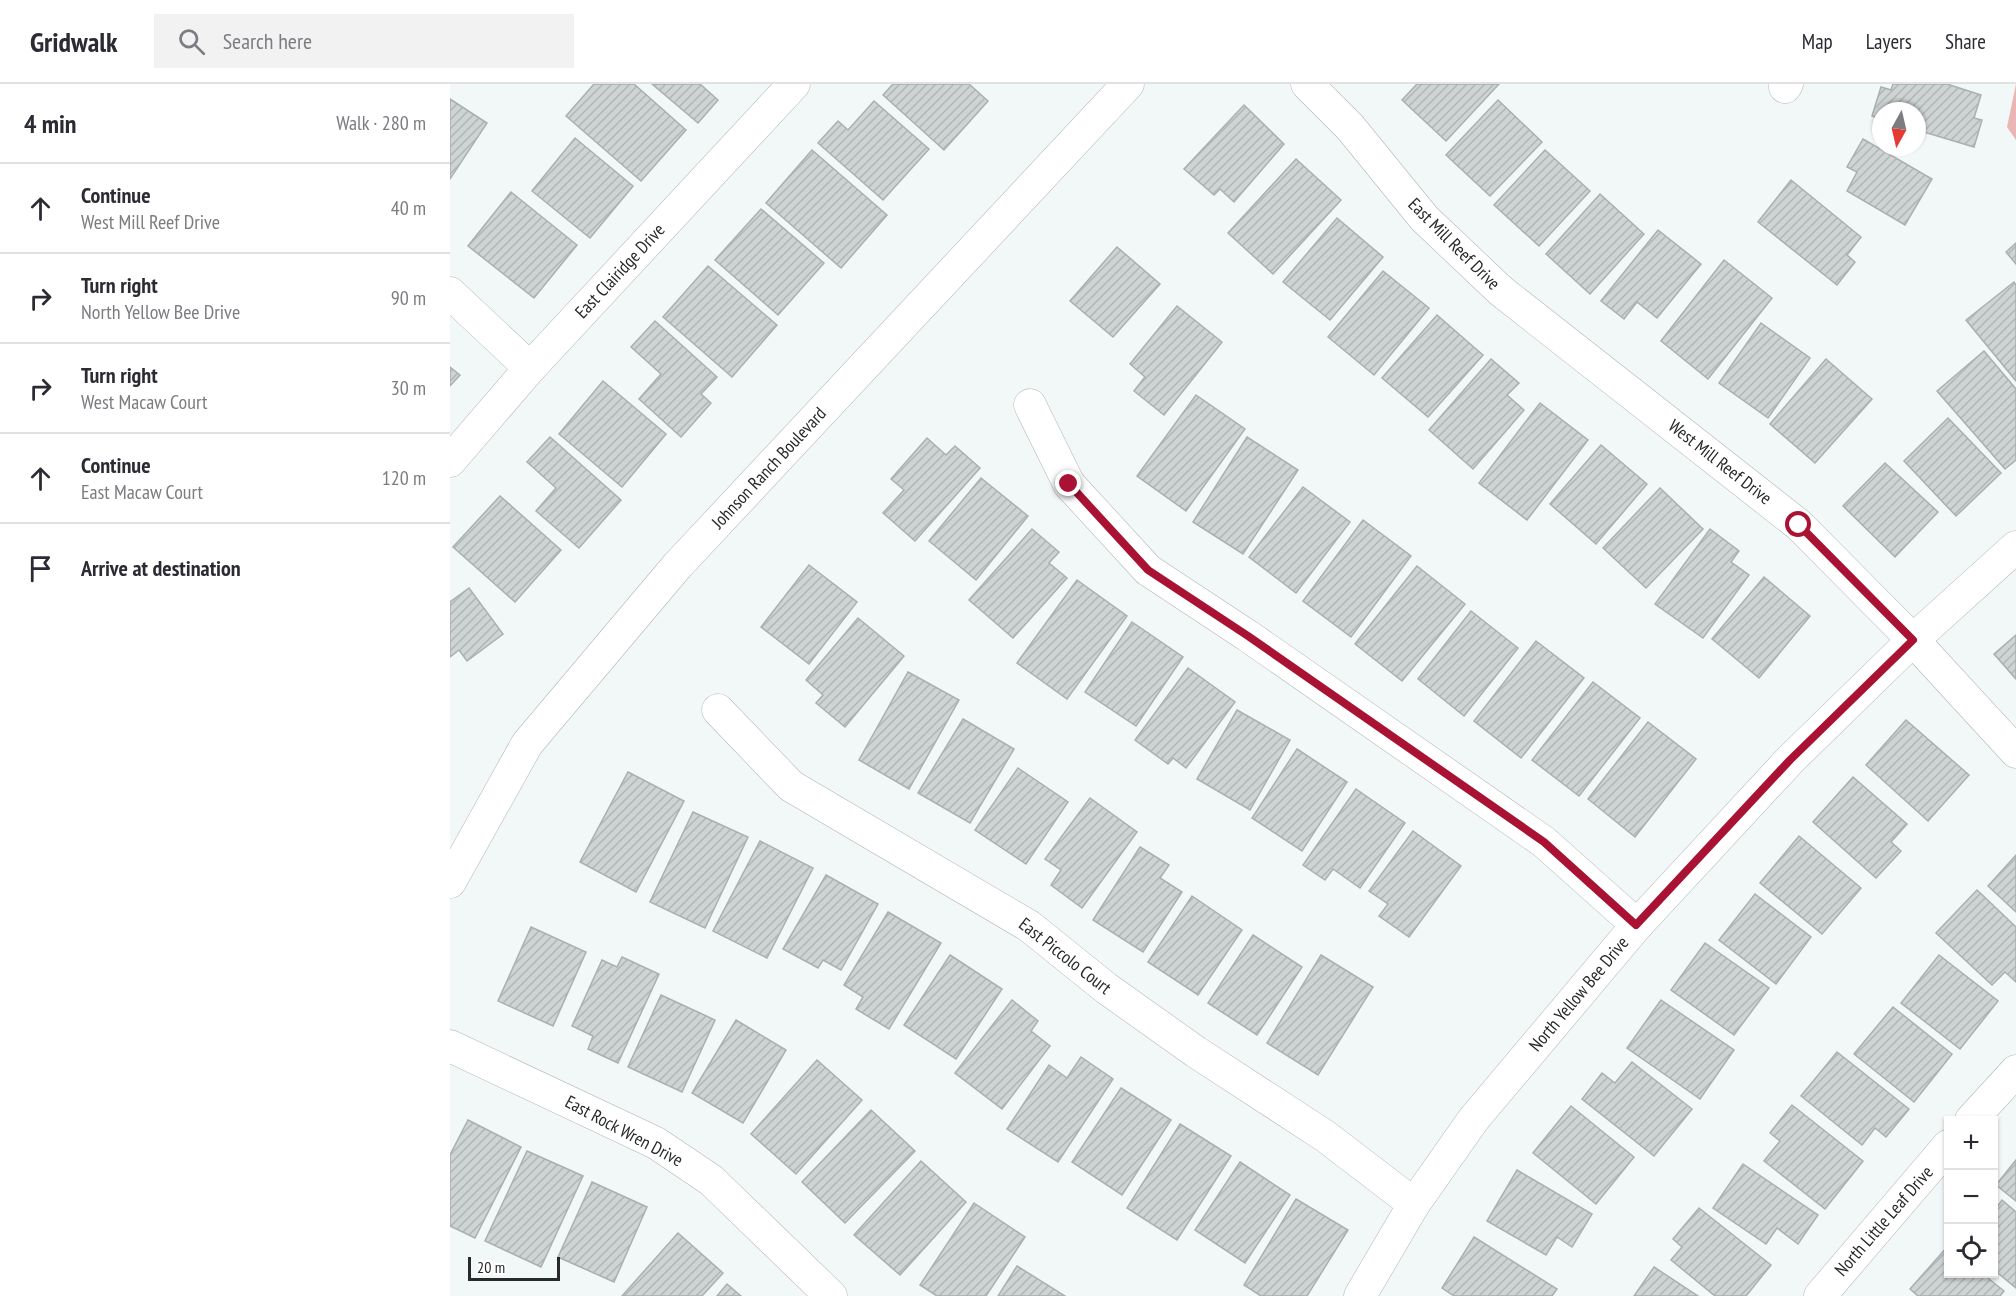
<!DOCTYPE html>
<html lang="en">
<head>
<meta charset="utf-8">
<style>
  :root { --surface:#fff; --page:#f2f2f3; --text:#2b2b33; --muted:#7c7c81; --line:#e1e1e2 }
  body { margin:0; font-family:"PT Sans Narrow",sans-serif; background:var(--page); color:var(--text) }
  .controls { position:absolute; right:18px; bottom:18px; display:grid; overflow:hidden; border-radius:0px; box-shadow:0 2px 4px #0004 }
  .controls button { width:54px; height:54px; display:grid; place-items:center; padding:0; border:0; border-bottom:2px solid var(--line); background:var(--surface); color:var(--text); font:30px sans-serif }
  .compass { position:absolute; left:1422px; top:18px; width:54px; height:54px; border-radius:50%; background:var(--surface); box-shadow:0 2px 4px #0004; rotate:188deg }
  .scale { position:absolute; left:18px; bottom:15px; width:92px; box-sizing:border-box; padding-left:6px; border:3px solid #282a2a; border-top:0; font-size:16px; line-height:21px; white-space:nowrap; color:#282a2a; -webkit-text-stroke:4px #fff; paint-order:stroke }
  .stop { position:absolute; width:18px; height:18px; margin:-14px; border:4px solid #a91233; border-radius:50%; background:#fff }
  .stop.end { background:#a91233; border-color:#fff; box-shadow:0 2px 6px #0008 }
  .list { margin:0; padding:0; list-style:none }
  h2 { display:flex; justify-content:space-between; align-items:center; height:78px; margin:0; padding:0 24px; font-size:26px }
  h2 small { font-size:20px; font-weight:400; color:var(--muted) }
  .list li { display:grid; grid-template-columns:39px 1fr auto; gap:18px; align-items:center; box-sizing:border-box; height:90px; padding:0 24px; border-top:2px solid var(--line) }
  .list b { display:block; font-size:22px; white-space:nowrap }
  .list p { margin:0; font-size:20px; white-space:nowrap; color:var(--muted) }
  .list em { font-size:20px; font-style:normal; color:var(--muted) }
  .icon { flex:none; width:33px; height:33px; fill:none; stroke:currentColor; stroke-width:2; stroke-linecap:round; stroke-linejoin:round }
  .map { position:relative; flex:none; width:1566px; height:1212px; overflow:hidden }
  header { display:flex; align-items:center; gap:36px; box-sizing:border-box; height:84px; padding:0 30px; background:var(--surface); border-bottom:2px solid var(--line) }
  header strong { font-size:28px }
  nav { display:flex; gap:33px; margin-inline-start:auto; font-size:21px }
  .search { width:420px; height:54px; background:var(--page); display:flex; align-items:center; gap:15px; box-sizing:border-box; padding:0 21px; border-radius:0px; color:var(--muted); font-size:22px }
  main { display:flex }
  aside { flex:1; background:var(--surface) }
  .map>svg:first-child { display:block }
  .grass { fill:#e9b5b5 }
  .building { fill:url(#building-hatch); stroke:#aaafaf; stroke-width:1.5 }
  .lines { fill:none; stroke-linecap:round; stroke-linejoin:round }
  .minor-casing { stroke:#b0b5b5; stroke-width:33 }
  .minor { stroke:#fff; stroke-width:32 }
  .route { stroke:#a91233; stroke-width:8 }
  .labels { text-anchor:middle; stroke-width:4.5; stroke-linejoin:round; paint-order:stroke }
  .street-label { font-size:18px; fill:#282a2a; stroke:#fff }
</style>
</head>
<body>
<header>
<strong>Gridwalk</strong>
<div class="search"><svg class="icon" aria-label="search" viewBox="0 0 24 24"><circle cx="10" cy="10" r="6"/><path d="M15 15l6 6"/></svg>Search here</div>
<nav><a>Map</a><a>Layers</a><a>Share</a></nav>
</header>
<main>
<aside>
<h2>4 min<small>Walk · 280 m</small></h2>
<ul class="list">
<li><svg class="icon" aria-label="ahead" viewBox="0 0 24 24"><path d="M12 20V5M6 11l6-6 6 6"/></svg><div><b>Continue</b><p>West Mill Reef Drive</p></div><em>40 m</em></li>
<li><svg class="icon" aria-label="right" viewBox="0 0 24 24"><path d="M7 20v-9h11M14 6l5 5-5 5"/></svg><div><b>Turn right</b><p>North Yellow Bee Drive</p></div><em>90 m</em></li>
<li><svg class="icon" aria-label="right" viewBox="0 0 24 24"><path d="M7 20v-9h11M14 6l5 5-5 5"/></svg><div><b>Turn right</b><p>West Macaw Court</p></div><em>30 m</em></li>
<li><svg class="icon" aria-label="ahead" viewBox="0 0 24 24"><path d="M12 20V5M6 11l6-6 6 6"/></svg><div><b>Continue</b><p>East Macaw Court</p></div><em>120 m</em></li>
<li><svg class="icon" aria-label="arrive" viewBox="0 0 24 24"><path d="M6 21V4h12l-3 4 3 4H6"/></svg><div><b>Arrive at destination</b></div></li>
</ul>
</aside>
<div class="map">
<svg width="1566" height="1212" viewBox="0 0 1566 1212">
  <defs>
    <pattern id="building-hatch" width="6" height="6" patternUnits="userSpaceOnUse" patternTransform="scale(1.5)"><rect width="6" height="6" fill="#ced3d3"/><path d="M-1 1l2-2M0 6l6-6M5 7l2-2" fill="none" stroke="#b1b5b5"/></pattern>
  </defs>
  <rect width="100%" height="100%" fill="#f2f7f7"/>
  <polygon class="grass" points="1566,0 1566,56 1557,43"/>
  <g class="building">
    <polygon points="144,0 184,0 236,46 191,97 116,32"/>
    <polygon points="202,0 250,0 268,16 248,39"/>
    <polygon points="443,0 519,0 538,17 494,66 433,11"/>
    <polygon points="967,0 1049,0 996,57 952,16"/>
    <polygon points="1443,0 1497,0 1531,11 1524,34 1532,36 1524,63 1467,46 1467,27 1431,27 1431,35 1422,32 1431,3 1441,6"/>
    <polygon points="0,15 37,39 0,95"/>
    <polygon points="1048,16 1092,58 1040,112 996,71"/>
    <polygon points="424,17 479,65 433,116 368,59 388,37 398,46"/>
    <polygon points="794,21 834,60 784,118 770,105 764,111 734,85"/>
    <polygon points="125,54 183,102 140,154 82,107"/>
    <polygon points="1413,55 1482,95 1455,141 1397,107 1407,88 1397,83"/>
    <polygon points="362,66 437,131 391,184 316,119"/>
    <polygon points="1095,66 1140,107 1089,162 1044,121"/>
    <polygon points="846,75 891,116 823,190 778,149"/>
    <polygon points="1341,96 1411,153 1397,171 1405,178 1387,201 1308,138"/>
    <polygon points="61,108 127,161 84,214 18,162"/>
    <polygon points="1150,110 1194,150 1140,210 1096,170"/>
    <polygon points="311,125 374,179 328,231 265,176"/>
    <polygon points="887,134 933,173 880,236 833,198"/>
    <polygon points="1208,146 1251,180 1207,234 1187,218 1174,235 1151,217"/>
    <polygon points="1566,159 1566,180 1556,168"/>
    <polygon points="667,163 710,200 663,253 620,217"/>
    <polygon points="1274,176 1322,214 1258,295 1211,257"/>
    <polygon points="258,182 327,241 282,293 213,233"/>
    <polygon points="933,187 979,224 924,291 878,253"/>
    <polygon points="1564,198 1566,201 1566,297 1516,236"/>
    <polygon points="727,222 772,258 714,331 684,307 695,293 680,280"/>
    <polygon points="987,231 1033,271 978,333 932,294"/>
    <polygon points="205,237 267,293 251,310 261,319 231,353 189,315 211,290 181,263"/>
    <polygon points="1311,239 1360,274 1318,334 1269,299"/>
    <polygon points="1534,267 1566,305 1566,376 1555,385 1487,307"/>
    <polygon points="1041,275 1069,299 1057,311 1074,326 1023,385 979,346"/>
    <polygon points="1376,275 1422,315 1365,379 1320,340"/>
    <polygon points="0,283 10,291 0,302"/>
    <polygon points="153,297 216,350 172,403 109,350"/>
    <polygon points="746,311 795,345 736,427 687,392"/>
    <polygon points="1090,319 1138,356 1077,436 1029,399"/>
    <polygon points="1498,334 1551,389 1506,432 1454,377"/>
    <polygon points="100,353 171,416 129,464 86,427 106,404 77,378"/>
    <polygon points="797,353 848,386 793,470 743,438"/>
    <polygon points="477,354 496,371 505,362 530,384 465,457 433,429 454,406 441,395"/>
    <polygon points="1151,361 1197,400 1146,460 1100,420"/>
    <polygon points="1435,379 1488,428 1445,473 1393,422"/>
    <polygon points="531,394 578,432 526,496 479,457"/>
    <polygon points="853,403 900,438 846,509 799,473"/>
    <polygon points="1210,404 1253,445 1196,504 1153,464"/>
    <polygon points="50,412 111,466 65,518 3,463"/>
    <polygon points="913,436 961,472 901,553 853,517"/>
    <polygon points="582,445 609,468 599,479 617,494 563,554 519,516"/>
    <polygon points="1260,445 1289,467 1281,478 1299,491 1253,554 1205,520"/>
    <polygon points="359,481 407,518 359,580 311,543"/>
    <polygon points="967,482 1015,520 952,597 905,560"/>
    <polygon points="1314,493 1360,532 1309,594 1262,555"/>
    <polygon points="627,496 677,532 617,615 567,579"/>
    <polygon points="19,504 53,550 17,577 9,566 0,573 0,518"/>
    <polygon points="1021,527 1068,564 1014,632 968,595"/>
    <polygon points="408,534 454,572 395,643 366,619 373,611 356,596"/>
    <polygon points="682,538 733,573 686,642 635,608"/>
    <polygon points="1566,551 1566,595 1544,570"/>
    <polygon points="1086,557 1134,594 1071,674 1024,637"/>
    <polygon points="738,584 785,618 736,684 723,674 718,680 685,656"/>
    <polygon points="458,588 509,616 459,705 409,676"/>
    <polygon points="1143,598 1190,634 1129,712 1082,676"/>
    <polygon points="787,626 840,656 800,726 747,695"/>
    <polygon points="513,635 564,665 520,739 468,709"/>
    <polygon points="1456,636 1519,691 1478,737 1416,681"/>
    <polygon points="1198,638 1246,675 1185,753 1138,715"/>
    <polygon points="847,665 897,698 852,767 802,734"/>
    <polygon points="568,684 618,718 576,780 525,746"/>
    <polygon points="178,688 234,717 186,808 130,778"/>
    <polygon points="1403,693 1457,740 1441,758 1451,767 1426,794 1363,738"/>
    <polygon points="906,705 955,739 910,804 883,785 875,796 853,781"/>
    <polygon points="640,714 687,748 632,824 601,801 611,786 595,775"/>
    <polygon points="243,728 298,753 255,844 200,818"/>
    <polygon points="963,747 1011,782 959,853 929,832 938,820 919,807"/>
    <polygon points="1349,752 1411,804 1372,850 1310,799"/>
    <polygon points="310,757 363,784 317,874 263,847"/>
    <polygon points="690,763 719,781 710,794 732,808 693,868 643,836"/>
    <polygon points="1566,771 1566,828 1538,802"/>
    <polygon points="376,791 428,820 391,886 373,876 368,884 333,865"/>
    <polygon points="1527,806 1566,843 1566,898 1555,888 1542,901 1486,849"/>
    <polygon points="1305,810 1361,853 1326,900 1269,856"/>
    <polygon points="742,812 792,846 748,911 698,878"/>
    <polygon points="438,828 491,859 439,945 406,925 413,913 394,901"/>
    <polygon points="81,843 136,868 103,942 48,917"/>
    <polygon points="803,851 852,883 807,951 758,919"/>
    <polygon points="1255,859 1319,904 1284,951 1221,906"/>
    <polygon points="500,871 552,905 506,975 454,941"/>
    <polygon points="871,871 923,903 868,991 817,959"/>
    <polygon points="1489,871 1548,917 1510,965 1451,919"/>
    <polygon points="172,873 209,890 168,979 138,965 143,952 122,942 152,876 167,883"/>
    <polygon points="211,911 265,936 232,1008 178,983"/>
    <polygon points="562,916 588,937 581,947 600,962 552,1025 505,989"/>
    <polygon points="1211,916 1284,966 1250,1015 1177,964"/>
    <polygon points="1443,923 1502,970 1464,1018 1404,970"/>
    <polygon points="286,936 336,966 293,1039 242,1009"/>
    <polygon points="1387,968 1459,1025 1436,1053 1425,1044 1412,1061 1351,1012"/>
    <polygon points="631,973 663,995 608,1078 557,1045 599,981 617,994"/>
    <polygon points="367,976 412,1016 346,1090 301,1050"/>
    <polygon points="1182,978 1242,1025 1204,1072 1132,1015 1152,989 1165,999"/>
    <polygon points="671,1004 721,1036 672,1111 622,1078"/>
    <polygon points="1342,1021 1413,1077 1375,1125 1314,1077 1330,1057 1320,1049"/>
    <polygon points="1121,1022 1184,1073 1146,1120 1083,1069"/>
    <polygon points="421,1026 465,1067 395,1139 352,1098"/>
    <polygon points="18,1036 71,1063 25,1154 0,1142 0,1071"/>
    <polygon points="730,1040 781,1072 727,1156 677,1124"/>
    <polygon points="77,1067 133,1092 91,1183 35,1157"/>
    <polygon points="1566,1076 1566,1117 1546,1101"/>
    <polygon points="471,1077 516,1118 450,1191 404,1151"/>
    <polygon points="790,1078 840,1111 795,1179 745,1146"/>
    <polygon points="1293,1080 1368,1131 1348,1160 1327,1144 1316,1160 1263,1124"/>
    <polygon points="1067,1086 1142,1130 1122,1163 1107,1153 1096,1171 1037,1137"/>
    <polygon points="142,1098 197,1123 164,1198 108,1173"/>
    <polygon points="846,1115 898,1146 857,1212 811,1212 794,1201"/>
    <polygon points="1552,1116 1566,1128 1566,1204 1544,1186 1544,1127"/>
    <polygon points="524,1119 575,1153 536,1212 487,1212 470,1201"/>
    <polygon points="1249,1124 1321,1181 1296,1212 1265,1212 1221,1176 1232,1163 1223,1155"/>
    <polygon points="228,1149 273,1189 252,1212 172,1212"/>
    <polygon points="1024,1153 1107,1205 1102,1212 1004,1212 992,1204"/>
    <polygon points="1498,1162 1498,1190 1533,1190 1554,1207 1550,1212 1468,1212 1460,1205"/>
    <polygon points="567,1182 615,1212 548,1212"/>
    <polygon points="1204,1183 1248,1212 1184,1212"/>
    <polygon points="277,1200 291,1212 267,1212"/>
  </g>
  <g class="lines">
    <defs>
      <g id="minor">
        <polyline points="857,0 900,43 974,134 1051,207 1349,441 1463,556 1566,668"/>
        <polyline points="1335,3 1337,0"/>
        <polyline points="0,209 80,284"/>
        <polyline points="580,321 619,400 698,486 798,552 1094,758 1187,841"/>
        <polyline points="0,377 80,284 344,0"/>
        <polyline points="268,626 341,702 579,842 656,904 746,968 875,1052 964,1120"/>
        <polyline points="0,798 77,660 227,482 678,0"/>
        <polyline points="0,962 206,1059 261,1096 381,1212"/>
        <polyline points="1521,1036 1566,987"/>
        <polyline points="910,1212 964,1120 1023,1036 1187,841 1340,676 1463,556 1566,463"/>
        <polyline points="1370,1212 1498,1062"/>
      </g>
    </defs>
    <use href="#minor" class="minor-casing"/>
    <use href="#minor" class="minor"/>
  </g>
  <g class="lines">
    <polyline class="route" points="619,400 698,486 798,552 1094,758 1186,841 1340,676 1463,556 1349,441"/>
  </g>
  <g class="labels">
    <g class="street-label">
      <text transform="translate(1004 160) rotate(45)" y="6">East Mill Reef Drive</text>
      <text transform="translate(170 187) rotate(-47)" y="6">East Clairidge Drive</text>
      <text transform="translate(1270 378) rotate(38)" y="6">West Mill Reef Drive</text>
      <text transform="translate(319 384) rotate(-47)" y="6">Johnson Ranch Boulevard</text>
      <text transform="translate(615 872) rotate(38)" y="6">East Piccolo Court</text>
      <text transform="translate(1129 910) rotate(-50)" y="6">North Yellow Bee Drive</text>
      <text transform="translate(174 1047) rotate(28)" y="6">East Rock Wren Drive</text>
      <text transform="translate(1434 1137) rotate(-49)" y="6">North Little Leaf Drive</text>
    </g>
  </g>
</svg>
<div class="controls">
<button>+</button>
<button>−</button>
<button><svg class="icon" aria-label="locate" viewBox="0 0 24 24"><circle cx="12" cy="12" r="6"/><path d="M12 2v4M12 18v4M2 12h4M18 12h4"/></svg></button>
</div>
<svg class="compass" viewBox="-18 -18 36 36"><path d="M0-13l5 13h-10z" fill="#e53935"/><path d="M0 13l5-13h-10z" fill="#7c7c81"/></svg>
<div class="scale">20 m</div>
<div class="stop" style="left:1349px;top:441px"></div>
<div class="stop end" style="left:619px;top:400px"></div>
</div>
</main>
</body>
</html>
